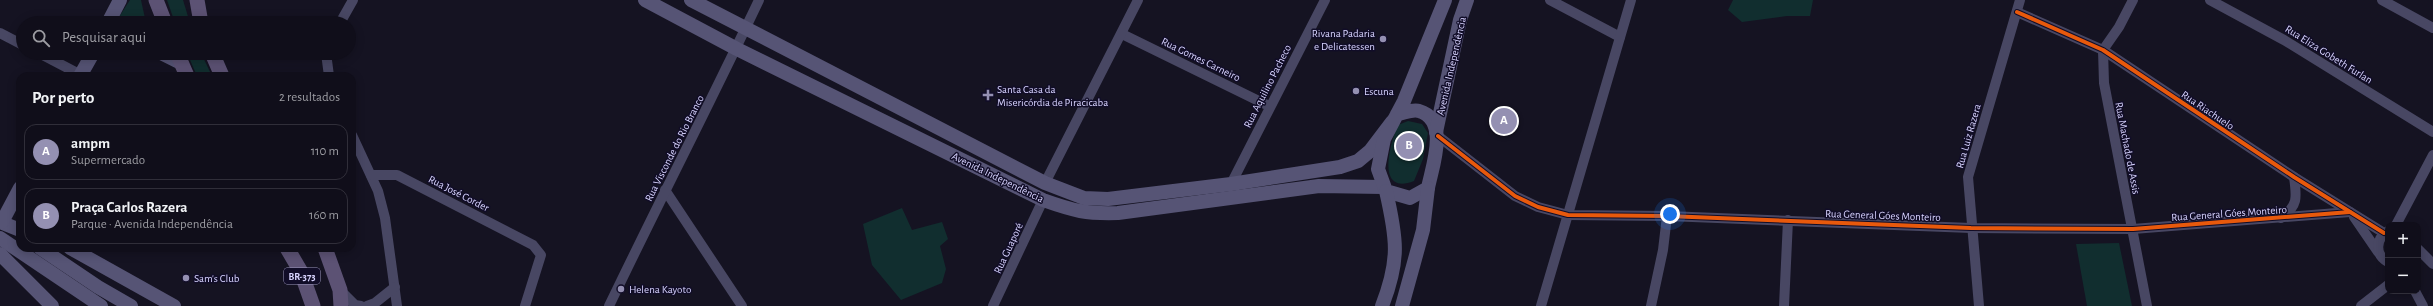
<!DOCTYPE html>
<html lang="pt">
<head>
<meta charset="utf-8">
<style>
  :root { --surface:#100e1a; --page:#191723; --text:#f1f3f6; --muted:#9c9ca2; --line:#302e39; --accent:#9490b2 }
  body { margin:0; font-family:"Alegreya Sans",sans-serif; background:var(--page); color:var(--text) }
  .controls { position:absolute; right:12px; bottom:12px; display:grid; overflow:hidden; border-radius:8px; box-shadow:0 2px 10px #0003 }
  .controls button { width:36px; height:36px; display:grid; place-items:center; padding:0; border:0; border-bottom:1px solid var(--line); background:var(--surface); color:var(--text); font:20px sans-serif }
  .you { position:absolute; left:1670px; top:214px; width:14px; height:14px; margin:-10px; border:3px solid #fff; border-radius:50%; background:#1a73e8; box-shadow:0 0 0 6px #1a73e833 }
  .badge { display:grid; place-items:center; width:26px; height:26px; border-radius:50%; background:var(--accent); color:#fff; font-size:13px; font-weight:700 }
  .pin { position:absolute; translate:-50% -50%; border:2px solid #fff; box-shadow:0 1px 4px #0006 }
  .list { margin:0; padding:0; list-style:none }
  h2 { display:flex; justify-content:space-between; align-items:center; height:52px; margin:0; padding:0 16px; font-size:17px }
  h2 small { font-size:13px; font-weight:400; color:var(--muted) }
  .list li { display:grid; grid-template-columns:26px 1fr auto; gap:12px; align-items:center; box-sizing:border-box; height:56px; margin:0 8px 8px; padding:0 8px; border:1px solid var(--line); border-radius:12px }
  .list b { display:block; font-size:15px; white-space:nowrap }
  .list p { margin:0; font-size:13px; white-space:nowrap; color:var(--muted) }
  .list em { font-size:13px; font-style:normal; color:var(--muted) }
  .icon { flex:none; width:22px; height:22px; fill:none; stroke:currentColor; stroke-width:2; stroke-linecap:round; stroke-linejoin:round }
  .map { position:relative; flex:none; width:2433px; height:306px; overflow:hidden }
  .search { position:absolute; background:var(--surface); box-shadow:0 2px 10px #0003; left:16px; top:16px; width:340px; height:44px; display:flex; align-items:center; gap:10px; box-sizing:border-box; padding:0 14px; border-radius:22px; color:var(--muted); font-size:15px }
  .panel { position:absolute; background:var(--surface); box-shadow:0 2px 10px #0003; left:16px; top:72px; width:340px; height:180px; border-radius:12px }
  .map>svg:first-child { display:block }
  .green { fill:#112e2f }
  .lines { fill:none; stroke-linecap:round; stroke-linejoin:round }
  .street { stroke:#484763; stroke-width:10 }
  .secondary { stroke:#565475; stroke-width:14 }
  .primary { stroke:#5c5274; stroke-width:15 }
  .cycleway-casing { stroke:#110d28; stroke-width:6 }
  .cycleway { stroke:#e8590c; stroke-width:4 }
  .poi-dot { fill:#9490b2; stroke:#110d28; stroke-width:1.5 }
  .labels { text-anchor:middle; stroke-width:3; stroke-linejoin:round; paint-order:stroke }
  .shield { fill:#110d28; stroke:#9c98be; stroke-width:1 }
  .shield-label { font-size:10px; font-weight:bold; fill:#d8d4ff }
  .poi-label { font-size:11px; fill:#d8d4ff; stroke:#110d28; text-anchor:start }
  .street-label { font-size:11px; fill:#d8d4ff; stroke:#110d28 }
</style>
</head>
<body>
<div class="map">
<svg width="2433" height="306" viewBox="0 0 2433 306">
  <rect width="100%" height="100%" fill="#151322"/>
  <g class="green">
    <polygon points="130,0 141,0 146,23 115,23"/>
    <polygon points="167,0 183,0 190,23 175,23"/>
    <polygon points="1733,0 1813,0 1810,16 1787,16 1742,22 1728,10"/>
    <polygon points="187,53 201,53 212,76 197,76"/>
    <path d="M1408 121 1422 124 1428 133 1423 159 1414 181C1375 196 1390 143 1398 125Z"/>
    <polygon points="902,208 912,230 942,222 948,239 940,246 946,269 942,283 901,300 872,265 863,224"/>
    <polygon points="2119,243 2132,306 2087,306 2076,244"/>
  </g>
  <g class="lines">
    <g class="street">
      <polyline points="1550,0 1620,37"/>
      <polyline points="2133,0 2119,27 2103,50 2104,83 2147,306"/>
      <polyline points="2210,0 2284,40 2433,132"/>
      <polyline points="2382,0 2433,28"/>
      <polyline points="2017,12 2103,50 2294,177 2384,233"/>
      <polyline points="340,23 353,0"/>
      <polyline points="0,33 23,45"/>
      <polyline points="1122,34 1269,106"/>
      <polyline points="39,53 81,75"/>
      <polyline points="326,53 329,76"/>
      <polyline points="352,135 378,191 385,218 397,306"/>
      <polyline points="1438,136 1515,196 1538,207 1568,215 1667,216 1971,228 2133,229 2350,212"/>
      <polyline points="371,175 397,175 533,245 541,255 525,306"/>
      <polyline points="1045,183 1138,0"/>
      <polyline points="1231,184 1325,0"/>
      <polyline points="665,190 742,306"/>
      <polyline points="2354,217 2378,252"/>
      <path d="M2281 218C2298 206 2297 198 2294 177"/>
      <polyline points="2396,225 2433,155"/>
      <path d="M2388 231C2375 239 2375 255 2388 262"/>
      <polyline points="2418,249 2433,264"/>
      <polyline points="340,290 355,305 361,306"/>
      <polyline points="2415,291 2423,306"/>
      <polyline points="367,306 375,303 395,287"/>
      <path d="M609 306C658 204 710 103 759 0"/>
      <polyline points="993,306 1043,200"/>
      <polyline points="1541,306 1631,0"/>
      <polyline points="1651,306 1663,250 1667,216"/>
      <polyline points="1784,306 1788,220"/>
      <polyline points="1979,306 1968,177 2020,0"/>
      <polyline points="2361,306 2388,285"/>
    </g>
    <g class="secondary">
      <path d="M645 0 737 49 1043 200C1074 211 1086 214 1118 213L1319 186 1383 187"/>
      <polyline points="691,0 1045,183 1084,198 1108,199 1231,184 1340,167 1358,161 1370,151 1392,122"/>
      <polyline points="108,23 120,0"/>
      <polyline points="161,53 181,63"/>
      <polyline points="80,76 93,53"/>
      <path d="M1397 114C1404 113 1413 109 1419 111 1450 120 1432 167 1428 188L1410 198 1386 191 1378 169 1384 139 1404 101 1445 0"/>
      <polyline points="1436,132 1460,20 1467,0"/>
      <polyline points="0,222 20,230"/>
      <polyline points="2,222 20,188"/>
      <polyline points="0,238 101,306"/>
      <polyline points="40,248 98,287 131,306"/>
      <polyline points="70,248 174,306"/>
      <polyline points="0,254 52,306"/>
      <path d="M1382 306C1400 260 1397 239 1386 191"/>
      <polyline points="1402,306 1423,230 1428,188"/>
    </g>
    <g class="primary">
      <polyline points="156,0 165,23"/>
      <polyline points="197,0 201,23"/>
      <polyline points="177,53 187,76"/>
      <polyline points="212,53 222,76"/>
      <polyline points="287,248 301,272 313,306"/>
      <polyline points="325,248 340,290 341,306"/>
    </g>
    <defs>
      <g id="cycleway">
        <polyline points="2017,12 2103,50 2294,177 2384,233"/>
        <polyline points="1438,136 1515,196 1538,207 1568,215 1667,216 1971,228 2133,229 2350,212"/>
      </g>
    </defs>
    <use href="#cycleway" class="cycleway-casing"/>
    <use href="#cycleway" class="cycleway"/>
  </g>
  <g class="poi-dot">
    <circle cx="1383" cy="39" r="4"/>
    <circle cx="1356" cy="91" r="4"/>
    <path d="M986 89h4v4h4v4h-4v4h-4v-4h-4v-4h4z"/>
    <circle cx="186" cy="278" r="4"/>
    <circle cx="621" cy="289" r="4"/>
  </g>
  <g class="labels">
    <rect class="shield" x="284" y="268" width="36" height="16" rx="3"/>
    <g class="shield-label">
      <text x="302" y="280">BR-373</text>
    </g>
    <g class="poi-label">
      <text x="1375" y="37" text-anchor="end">Rivana Padaria<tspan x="1375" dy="13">e Delicatessen</tspan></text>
      <text x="997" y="93">Santa Casa da<tspan x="997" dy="13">Misericórdia de Piracicaba</tspan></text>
      <text x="1364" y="95">Escuna</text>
      <text x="194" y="282">Sam's Club</text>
      <text x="629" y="293">Helena Kayoto</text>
    </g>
    <g class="street-label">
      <text transform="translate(2329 54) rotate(32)" y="4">Rua Eliza Gobeth Furlan</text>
      <text transform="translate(1201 59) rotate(26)" y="4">Rua Gomes Carneiro</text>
      <text transform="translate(1451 66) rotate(-77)" y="4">Avenida Independência</text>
      <text transform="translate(1267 86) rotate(-63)" y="4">Rua Aquilino Pacheco</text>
      <text transform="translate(2208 110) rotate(34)" y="4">Rua Riachuelo</text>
      <text transform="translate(1968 136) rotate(-74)" y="4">Rua Luiz Razera</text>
      <text transform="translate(674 148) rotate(-63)" y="4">Rua Visconde do Rio Branco</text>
      <text transform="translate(2128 148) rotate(79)" y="4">Rua Machado de Assis</text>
      <text transform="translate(998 177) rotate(26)" y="4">Avenida Independência</text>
      <text transform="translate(459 193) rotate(27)" y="4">Rua José Corder</text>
      <text transform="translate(2229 213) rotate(-4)" y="4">Rua General Góes Monteiro</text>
      <text transform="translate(1883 215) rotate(2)" y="4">Rua General Góes Monteiro</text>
      <text transform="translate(1008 248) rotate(-65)" y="4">Rua Guaporé</text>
    </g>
  </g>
</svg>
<div class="controls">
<button>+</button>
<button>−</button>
</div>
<div class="you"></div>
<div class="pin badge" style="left:1504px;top:121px">A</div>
<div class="pin badge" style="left:1409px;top:146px">B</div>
<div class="search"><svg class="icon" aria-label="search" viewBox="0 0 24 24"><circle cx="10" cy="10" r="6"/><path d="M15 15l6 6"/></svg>Pesquisar aqui</div>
<section class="panel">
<h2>Por perto<small>2 resultados</small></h2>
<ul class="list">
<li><span class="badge">A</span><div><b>ampm</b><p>Supermercado</p></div><em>110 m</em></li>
<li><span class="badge">B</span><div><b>Praça Carlos Razera</b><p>Parque · Avenida Independência</p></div><em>160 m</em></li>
</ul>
</section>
</div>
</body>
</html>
